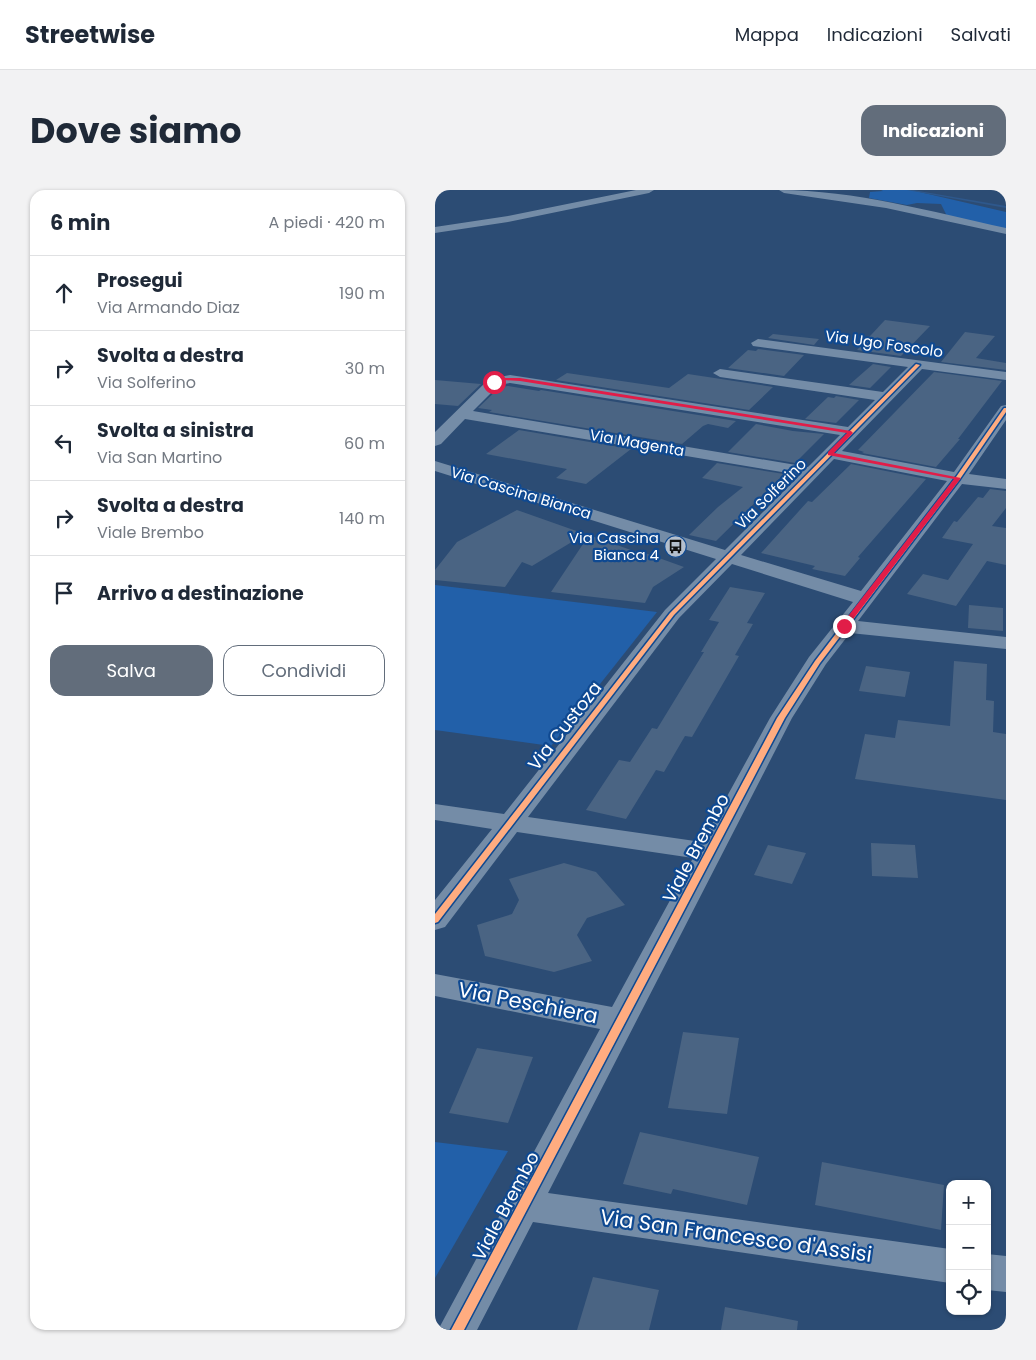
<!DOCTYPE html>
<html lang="it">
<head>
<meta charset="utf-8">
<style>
  :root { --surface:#fff; --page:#f2f2f3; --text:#1f2937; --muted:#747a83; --line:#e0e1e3; --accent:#626d7b }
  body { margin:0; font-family:Poppins,sans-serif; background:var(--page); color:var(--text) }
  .controls { position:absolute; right:15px; bottom:15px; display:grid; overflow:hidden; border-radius:10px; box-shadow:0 1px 4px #0004 }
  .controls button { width:45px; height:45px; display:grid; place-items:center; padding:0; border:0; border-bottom:1px solid var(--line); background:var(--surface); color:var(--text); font:25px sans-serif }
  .stop { position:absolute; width:15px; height:15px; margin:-11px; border:4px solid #e11d48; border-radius:50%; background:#fff }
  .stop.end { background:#e11d48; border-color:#fff; box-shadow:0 1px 5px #0008 }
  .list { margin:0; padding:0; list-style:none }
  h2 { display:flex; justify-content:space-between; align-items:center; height:65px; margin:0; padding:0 20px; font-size:21px }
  h2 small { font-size:16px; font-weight:400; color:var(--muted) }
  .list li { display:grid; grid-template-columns:32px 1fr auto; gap:15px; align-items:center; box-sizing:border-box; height:75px; padding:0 20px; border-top:1px solid var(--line) }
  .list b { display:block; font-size:19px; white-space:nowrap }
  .list p { margin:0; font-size:16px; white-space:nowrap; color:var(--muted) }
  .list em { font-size:16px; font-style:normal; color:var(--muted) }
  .actions { display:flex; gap:10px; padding:15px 20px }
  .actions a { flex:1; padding:11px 0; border:1px solid var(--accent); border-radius:15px; text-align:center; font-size:18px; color:var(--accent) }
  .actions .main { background:var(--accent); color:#fff }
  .icon { flex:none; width:28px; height:28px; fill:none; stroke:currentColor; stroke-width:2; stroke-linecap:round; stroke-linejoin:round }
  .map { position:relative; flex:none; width:571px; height:1140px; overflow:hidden; border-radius:15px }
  header { display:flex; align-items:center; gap:30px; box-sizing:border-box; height:70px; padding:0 25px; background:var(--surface); border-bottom:1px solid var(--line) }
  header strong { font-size:24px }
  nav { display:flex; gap:28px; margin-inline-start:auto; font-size:18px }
  .intro { display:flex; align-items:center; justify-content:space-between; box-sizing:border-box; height:120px; padding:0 30px }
  h1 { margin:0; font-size:35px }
  .button { padding:12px 22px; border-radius:15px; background:var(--accent); color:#fff; font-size:18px; font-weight:700 }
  main { display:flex; gap:30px; padding:0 30px }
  aside { flex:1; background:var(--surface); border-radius:15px; box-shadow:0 1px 4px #0004 }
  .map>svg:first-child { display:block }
  .green { fill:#2260a9 }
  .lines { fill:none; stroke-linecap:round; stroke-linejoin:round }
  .stream { fill:#2e588c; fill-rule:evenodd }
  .building { fill:#4a6483 }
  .minor { fill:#748ca7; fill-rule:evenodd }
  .cycleway-casing { stroke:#0f4991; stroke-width:3 }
  .cycleway { fill:#ffac80; fill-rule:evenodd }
  .route { fill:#e11d48 }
  .labels { text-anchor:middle; stroke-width:4.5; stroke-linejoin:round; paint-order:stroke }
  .far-street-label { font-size:15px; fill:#fff; stroke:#0f4991 }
  .far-poi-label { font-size:15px; fill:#fff; stroke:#0f4991; text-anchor:end }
  .street-label { font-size:18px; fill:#fff; stroke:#0f4991 }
  .near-street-label { font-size:21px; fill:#fff; stroke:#0f4991 }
</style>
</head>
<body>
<header>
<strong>Streetwise</strong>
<nav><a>Mappa</a><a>Indicazioni</a><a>Salvati</a></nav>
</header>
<div class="intro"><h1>Dove siamo</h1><a class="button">Indicazioni</a></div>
<main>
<aside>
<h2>6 min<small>A piedi · 420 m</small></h2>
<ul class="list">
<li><svg class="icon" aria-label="ahead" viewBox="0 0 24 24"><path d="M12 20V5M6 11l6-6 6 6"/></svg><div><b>Prosegui</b><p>Via Armando Diaz</p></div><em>190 m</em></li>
<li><svg class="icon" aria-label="right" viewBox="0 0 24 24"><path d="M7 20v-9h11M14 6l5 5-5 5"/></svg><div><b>Svolta a destra</b><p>Via Solferino</p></div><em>30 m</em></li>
<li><svg class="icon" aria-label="left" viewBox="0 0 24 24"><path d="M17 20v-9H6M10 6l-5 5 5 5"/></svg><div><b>Svolta a sinistra</b><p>Via San Martino</p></div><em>60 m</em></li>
<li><svg class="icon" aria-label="right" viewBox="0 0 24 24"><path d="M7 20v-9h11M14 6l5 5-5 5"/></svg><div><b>Svolta a destra</b><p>Viale Brembo</p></div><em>140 m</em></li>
<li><svg class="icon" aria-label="arrive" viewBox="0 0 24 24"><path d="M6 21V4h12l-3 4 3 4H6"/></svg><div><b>Arrivo a destinazione</b></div></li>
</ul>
<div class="actions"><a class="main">Salva</a><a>Condividi</a></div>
</aside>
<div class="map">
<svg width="571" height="1140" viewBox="0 0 571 1140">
  <rect width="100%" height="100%" fill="#2c4c74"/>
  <g class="green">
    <polygon points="446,0 476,0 571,22 571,39 512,26 506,14 482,13 472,15 434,8 435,2 448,1"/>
    <polygon points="0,395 222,422 116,556 0,540"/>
    <polygon points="0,952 73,961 0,1088"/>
  </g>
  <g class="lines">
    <polygon class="stream" points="472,0 478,0 571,16 571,18"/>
  </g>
  <g class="building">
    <polygon points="450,130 495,136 466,166 422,160"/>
    <polygon points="530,142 560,146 541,168 571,173 571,180 506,172"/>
    <polygon points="338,144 384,149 379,155 333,148"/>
    <polygon points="323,159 369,165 349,186 293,178 313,160 321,161"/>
    <polygon points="438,174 456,177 435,198 414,195"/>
    <polygon points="499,182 567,191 523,249 525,249 501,277 427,263 429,262 423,260"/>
    <polygon points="132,183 234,198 253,184 338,197 314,220 121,190"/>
    <polygon points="0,190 46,194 23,216 0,214"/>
    <polygon points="73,196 104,201 106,200 301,231 293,238 273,234 268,236 247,254 54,222 57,220 43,218 65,197"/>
    <polygon points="401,206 424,210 401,233 370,229 393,207 399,208"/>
    <polygon points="321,234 358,241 389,244 360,273 293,262"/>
    <polygon points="84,240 196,259 151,294 121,288 132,279 51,264"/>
    <polygon points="282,273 349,284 281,351 254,345 283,317 308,297 267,288"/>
    <polygon points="416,274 491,289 423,367 425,368 410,386 377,379 380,376 326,363 373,311 377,312"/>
    <polygon points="555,299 571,301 571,318 557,336 571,338 571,375 552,371 521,416 472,404 488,384 513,390 538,354 507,348 519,331 522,332 543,307 548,308"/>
    <polygon points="82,320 150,344 97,376 87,372 70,397 0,390 0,380 22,352"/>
    <polygon points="154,345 207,364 210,363 249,377 218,397 210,413 116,402"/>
    <polygon points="295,397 330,403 312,433 318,434 300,465 304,466 257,547 250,546 229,582 221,580 191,629 151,620 184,570 195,572 217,538 222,539 269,462 266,462 284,432 274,430"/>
    <polygon points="534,415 568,418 568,441 533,438"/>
    <polygon points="519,471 552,474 551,510 559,511 558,542 571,544 571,610 420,589 430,544 460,548 463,530 515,536"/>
    <polygon points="431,476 475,482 470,507 424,501"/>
    <polygon points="436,653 480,655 483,688 437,686"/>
    <polygon points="333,655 371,663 357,694 319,685"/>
    <polygon points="129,673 161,682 190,715 152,728 142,745 157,771 119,782 50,766 42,735 77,724 84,710 74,689"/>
    <polygon points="248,842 304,848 292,924 233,918"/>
    <polygon points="42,858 98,867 73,933 14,923"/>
    <polygon points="205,942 324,967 312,1015 238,999 236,1004 188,994"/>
    <polygon points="387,972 509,995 506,1040 380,1015"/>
    <polygon points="158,1087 224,1100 214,1140 142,1140"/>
    <polygon points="290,1117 363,1131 362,1140 286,1140"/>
  </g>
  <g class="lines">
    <g class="minor">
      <polygon points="201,0 219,0 214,3 73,32 0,43 0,37 73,26"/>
      <path d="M344 0C420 0 497 22 571 38V44L451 18 349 3Z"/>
      <path d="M323 149 571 182V190L487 179 407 261 519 282 566 216 571 215V230L534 284 571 289V299L527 294 423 431 571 447V459L415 443 391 474 357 528 113 1003 515 1059V1093L98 1032 42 1140H3L165 839 0 806V784L177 817 258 668 82 642 10 737 0 740V710L57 639 0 630V614L69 624 230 420 281 369 0 281V271L290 360 365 285 30 229 6 254 0 256V242L54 189 75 185 413 237 440 210 285 187 278 183 285 179 448 202 473 177 318 156 316 153ZM75 193 405 245 373 277 38 221 64 195ZM399 269 512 291 426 401 306 365ZM297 374 418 412 374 467 335 528 267 652 93 627 244 428Z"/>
      <polygon points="552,1064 571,1066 571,1102 552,1100"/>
    </g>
    <defs>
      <g id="cycleway">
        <polygon points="481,174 485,175 239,425 3,732 0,733 0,724 235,423"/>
        <polygon points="569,218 571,218 571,222 525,289 385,473 350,528 29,1140 16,1140 342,528 380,471 521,287"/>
      </g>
    </defs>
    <use href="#cycleway" class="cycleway-casing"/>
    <use href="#cycleway" class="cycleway"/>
  </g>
  <polygon class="route" points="68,188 85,188 416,241 418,243 399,263 526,288 412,437 409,438 406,436 407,434 519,289 393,265 393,262 412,243 85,191 69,190 59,194 57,192"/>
  <defs>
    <symbol id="bus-disc" viewBox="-11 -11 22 22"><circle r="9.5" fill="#b5c0ce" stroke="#0f4991"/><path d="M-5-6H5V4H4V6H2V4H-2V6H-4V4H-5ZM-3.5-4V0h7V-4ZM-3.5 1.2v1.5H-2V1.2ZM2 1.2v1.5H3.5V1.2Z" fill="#111"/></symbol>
  </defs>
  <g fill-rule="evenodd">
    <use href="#bus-disc" x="228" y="344" width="25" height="25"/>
  </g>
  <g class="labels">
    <g class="far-street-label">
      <text transform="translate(449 154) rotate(8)" y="5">Via Ugo Foscolo</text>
      <text transform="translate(202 253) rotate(10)" y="5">Via Magenta</text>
      <text transform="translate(86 303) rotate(17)" y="5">Via Cascina Bianca</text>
      <text transform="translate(336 304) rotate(-45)" y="5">Via Solferino</text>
    </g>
    <g class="far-poi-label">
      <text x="224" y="353">Via Cascina<tspan x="224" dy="17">Bianca 4</tspan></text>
    </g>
    <g class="street-label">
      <text transform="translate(130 536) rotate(-52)" y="6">Via Custoza</text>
      <text transform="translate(261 658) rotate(-62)" y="6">Viale Brembo</text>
      <text transform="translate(71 1016) rotate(-62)" y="6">Viale Brembo</text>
    </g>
    <g class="near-street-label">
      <text transform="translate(93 813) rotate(11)" y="7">Via Peschiera</text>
      <text transform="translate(301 1046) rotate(8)" y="7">Via San Francesco d'Assisi</text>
    </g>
  </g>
</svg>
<div class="controls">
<button>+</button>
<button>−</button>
<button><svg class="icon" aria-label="locate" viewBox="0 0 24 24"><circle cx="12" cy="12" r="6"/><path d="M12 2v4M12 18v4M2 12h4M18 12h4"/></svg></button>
</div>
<div class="stop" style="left:59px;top:192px"></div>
<div class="stop end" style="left:409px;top:436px"></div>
</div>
</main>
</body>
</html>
